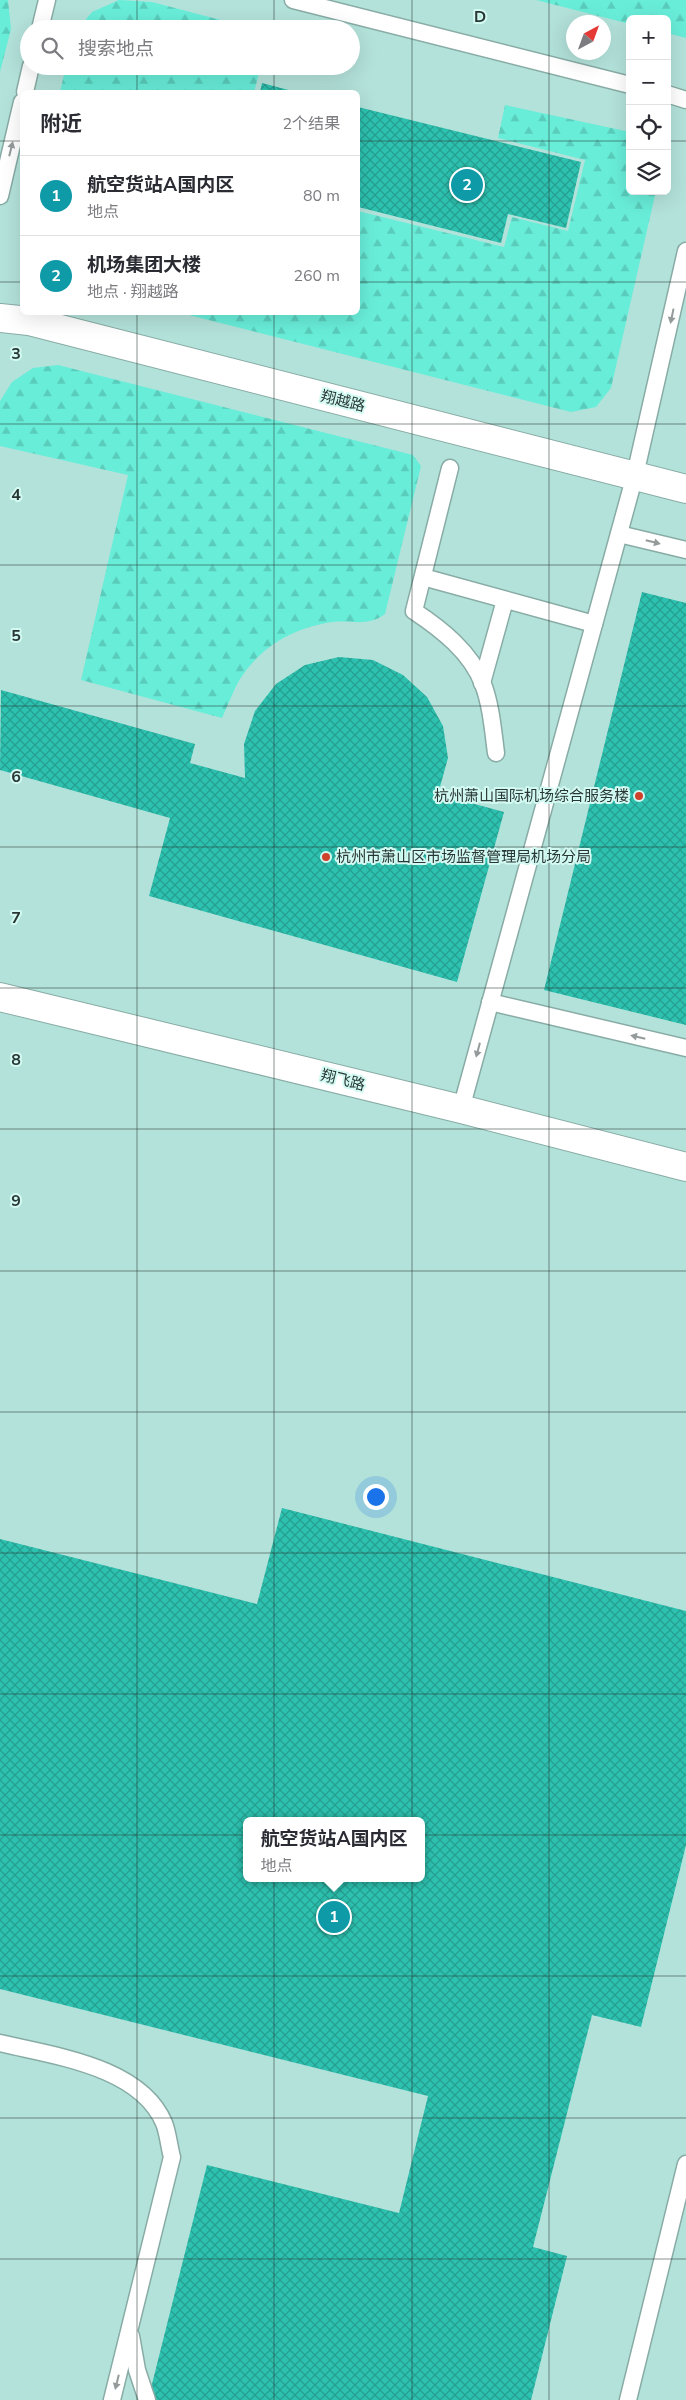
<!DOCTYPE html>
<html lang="zh">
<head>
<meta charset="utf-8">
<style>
  :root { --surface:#fff; --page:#f7f7f7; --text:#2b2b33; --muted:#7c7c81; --line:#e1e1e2; --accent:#ce422b }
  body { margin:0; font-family:"Nunito Sans","Noto Sans SC",sans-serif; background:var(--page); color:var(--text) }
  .controls { position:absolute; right:15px; top:15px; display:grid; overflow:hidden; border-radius:8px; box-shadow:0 5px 20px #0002 }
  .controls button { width:45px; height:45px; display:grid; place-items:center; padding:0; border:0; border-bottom:1px solid var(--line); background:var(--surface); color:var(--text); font:25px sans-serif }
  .compass { position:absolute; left:566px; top:15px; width:45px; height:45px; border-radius:50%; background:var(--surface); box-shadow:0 5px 20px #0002; rotate:41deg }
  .you { position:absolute; left:375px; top:1496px; width:18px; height:18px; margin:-12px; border:4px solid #fff; border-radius:50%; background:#1a73e8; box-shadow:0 0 0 8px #1a73e833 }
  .badge { display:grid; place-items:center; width:32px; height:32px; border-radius:50%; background:var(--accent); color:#fff; font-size:16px; font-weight:700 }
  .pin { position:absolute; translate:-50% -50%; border:2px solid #fff; box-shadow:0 1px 5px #0006 }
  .popup { position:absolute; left:243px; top:1817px; width:182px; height:65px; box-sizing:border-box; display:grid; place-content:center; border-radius:8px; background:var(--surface); filter:drop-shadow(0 1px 4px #0005); font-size:16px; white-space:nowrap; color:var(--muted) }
  .popup b { font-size:19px; color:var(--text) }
  .popup::after { content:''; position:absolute; left:50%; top:100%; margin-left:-10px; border:10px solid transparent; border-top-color:var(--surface) }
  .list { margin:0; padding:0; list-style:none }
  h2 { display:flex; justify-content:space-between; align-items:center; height:65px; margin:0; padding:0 20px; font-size:21px }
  h2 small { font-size:16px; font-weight:400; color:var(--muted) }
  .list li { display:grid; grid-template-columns:32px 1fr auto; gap:15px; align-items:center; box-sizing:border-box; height:80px; padding:0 20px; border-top:1px solid var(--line) }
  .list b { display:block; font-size:19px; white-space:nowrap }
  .list p { margin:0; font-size:16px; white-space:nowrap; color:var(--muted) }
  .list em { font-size:16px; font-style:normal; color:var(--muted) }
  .icon { flex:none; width:28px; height:28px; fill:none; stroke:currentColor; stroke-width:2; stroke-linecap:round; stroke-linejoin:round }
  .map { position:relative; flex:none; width:686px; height:2400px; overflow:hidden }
  .search { position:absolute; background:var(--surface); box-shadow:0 5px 20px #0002; left:20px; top:20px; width:340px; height:55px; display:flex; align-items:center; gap:12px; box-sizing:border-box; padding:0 18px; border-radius:28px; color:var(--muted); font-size:19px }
  .panel { position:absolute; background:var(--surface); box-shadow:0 5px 20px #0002; left:20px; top:90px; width:340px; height:225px; border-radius:8px }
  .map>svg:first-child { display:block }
  .built { fill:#b3e2da; fill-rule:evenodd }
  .forest { fill:url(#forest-firs) }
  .building { fill:url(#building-cross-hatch); fill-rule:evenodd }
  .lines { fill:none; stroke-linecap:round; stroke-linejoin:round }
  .lane-casing { stroke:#88aca5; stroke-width:19 }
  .street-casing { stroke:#88aca5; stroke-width:30 }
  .lane { stroke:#fff; stroke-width:16 }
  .street { stroke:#fff; stroke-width:28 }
  .oneway { fill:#949b9a }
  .grid { fill:none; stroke:#283734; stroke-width:1; stroke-opacity:0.55 }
  .poi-dot { fill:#ce422b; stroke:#d3faf2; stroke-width:2 }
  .labels { text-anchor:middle; stroke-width:4; stroke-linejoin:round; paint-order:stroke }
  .street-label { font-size:15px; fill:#283734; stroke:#d3faf2 }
  .poi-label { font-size:15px; fill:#283734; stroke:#d3faf2; text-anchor:end }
  .grid-label { font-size:16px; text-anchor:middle; font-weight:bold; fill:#283734; stroke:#d3faf2; stroke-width:4; stroke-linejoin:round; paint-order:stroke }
</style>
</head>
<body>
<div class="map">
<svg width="686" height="2400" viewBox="0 0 686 2400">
  <defs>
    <pattern id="forest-firs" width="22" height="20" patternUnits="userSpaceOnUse" patternTransform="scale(1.25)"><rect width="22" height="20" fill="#68edd9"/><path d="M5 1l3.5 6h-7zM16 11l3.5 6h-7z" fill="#5accbb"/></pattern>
    <pattern id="building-cross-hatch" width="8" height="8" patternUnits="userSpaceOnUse" patternTransform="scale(1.25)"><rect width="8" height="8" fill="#2dc2b0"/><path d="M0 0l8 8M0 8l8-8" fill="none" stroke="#269e90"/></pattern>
  </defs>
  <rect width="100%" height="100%" fill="#c6ece5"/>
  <path class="built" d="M0 0H686V2400H0ZM630 19H667V191H630ZM574 22H604V52H574ZM29 29H351V66H29ZM22 92H358V312H22ZM246 1821H422V1878H246Z"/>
  <g class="forest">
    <polygon points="0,0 8,0 11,29 0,72"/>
    <polygon points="119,0 152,2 255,29 78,29 92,12"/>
    <polygon points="536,0 686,0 686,38 667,33 667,19 630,19 630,24"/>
    <polygon points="66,66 261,66 254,92 60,92"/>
    <polygon points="505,105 630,132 630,191 656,191 611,388 596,407 571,412 181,313 358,312 358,211 504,247 512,217 568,231 585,160 498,138"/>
    <path d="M58 365 413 455 421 466 385 614C368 627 353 620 333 622 295 627 261 646 240 679 233 691 228 705 222 718L81 680 128 475 0 446V401L12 382 33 368Z"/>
  </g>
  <g class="building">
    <polygon points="262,83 296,92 260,92"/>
    <polygon points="358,107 581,162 566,228 508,214 501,243 358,207"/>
    <polygon points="642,592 686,603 686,1025 544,990"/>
    <polygon points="339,657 373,660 403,675 427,697 443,726 448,758 438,794 504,812 457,982 149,896 170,818 0,770 1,690 195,744 190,763 245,778 244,744 255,711 276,684 305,665"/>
    <path d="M282 1508 686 1611V1845L641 2027 592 2015 533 2247 567 2256 531 2400H148L207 2165 399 2213 428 2096 0 1989V1539L257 1604ZM246 1821H422V1878H246Z"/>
  </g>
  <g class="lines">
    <defs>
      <g id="lane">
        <polyline points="293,0 630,85"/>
        <polyline points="40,29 47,0"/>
        <polyline points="25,92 31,66"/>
        <polyline points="667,94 686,100"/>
        <polyline points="0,196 22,102"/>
        <path d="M450 468 414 611C441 629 471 652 483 684 491 705 493 730 496 753"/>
        <polyline points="619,534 686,550"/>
        <polyline points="423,577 594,624"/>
        <polyline points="482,683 505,600"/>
        <polyline points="490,1002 686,1048"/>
        <polyline points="461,1109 635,475 686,251"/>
        <path d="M0 2043C53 2056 140 2066 164 2123 168 2133 169 2146 172 2157L112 2400"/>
        <polyline points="131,2336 137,2370 147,2400"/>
        <polyline points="628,2400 686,2164"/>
      </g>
      <g id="street">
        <polyline points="0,318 29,321 686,489"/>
        <polyline points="0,997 461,1109 686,1167"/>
      </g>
    </defs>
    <use href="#lane" class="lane-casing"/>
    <use href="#street" class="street-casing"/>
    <use href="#lane" class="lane"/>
    <use href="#street" class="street"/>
  </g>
  <defs><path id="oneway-solid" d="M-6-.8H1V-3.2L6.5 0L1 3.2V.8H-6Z" transform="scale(1.25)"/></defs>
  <g class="oneway">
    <use href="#oneway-solid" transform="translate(11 149) rotate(-76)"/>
    <use href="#oneway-solid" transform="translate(672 316) rotate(102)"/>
    <use href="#oneway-solid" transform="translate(653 542) rotate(14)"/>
    <use href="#oneway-solid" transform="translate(638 1037) rotate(-167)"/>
    <use href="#oneway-solid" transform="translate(478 1050) rotate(105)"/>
    <use href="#oneway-solid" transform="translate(117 2382) rotate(104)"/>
  </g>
  <path class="grid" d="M137 0V29M274 0V29M412 0V2400M549 0V2400M137 66V92M274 66V92M0 141H22M358 141H630M667 141H686M0 282H22M358 282H686M137 312V2400M274 312V2400M0 424H686M0 565H686M0 706H686M0 847H686M0 988H686M0 1129H686M0 1271H686M0 1412H686M0 1553H686M0 1694H686M0 1835H686M0 1976H686M0 2118H686M0 2259H686"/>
  <g class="poi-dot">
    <circle cx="639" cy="796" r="5"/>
    <circle cx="326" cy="857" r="5"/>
  </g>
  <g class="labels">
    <g class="street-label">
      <text transform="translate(343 401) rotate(14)" y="5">翔越路</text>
      <text transform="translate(343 1080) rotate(14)" y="5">翔飞路</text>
    </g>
    <g class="poi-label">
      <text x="629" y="801">杭州萧山国际机场综合服务楼</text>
      <text x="336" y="862" text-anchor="start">杭州市萧山区市场监督管理局机场分局</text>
    </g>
  </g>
  <g class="grid-label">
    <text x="480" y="22">D</text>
    <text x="16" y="359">3</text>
    <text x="16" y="500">4</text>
    <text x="16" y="641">5</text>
    <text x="16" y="782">6</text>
    <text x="16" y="923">7</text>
    <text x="16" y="1065">8</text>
    <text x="16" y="1206">9</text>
  </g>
</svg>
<div class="controls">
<button>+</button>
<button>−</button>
<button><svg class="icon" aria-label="locate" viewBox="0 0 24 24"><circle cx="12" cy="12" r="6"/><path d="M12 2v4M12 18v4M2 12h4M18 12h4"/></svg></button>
<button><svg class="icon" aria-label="layers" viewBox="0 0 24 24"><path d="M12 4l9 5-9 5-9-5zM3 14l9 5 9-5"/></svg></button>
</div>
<svg class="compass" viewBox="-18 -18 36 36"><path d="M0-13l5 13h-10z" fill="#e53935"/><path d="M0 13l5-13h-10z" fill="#7c7c81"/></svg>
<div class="you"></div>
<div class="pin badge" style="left:334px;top:1917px;background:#0f9aa8">1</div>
<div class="popup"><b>航空货站A国内区</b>地点</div>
<div class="pin badge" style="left:467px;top:185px;background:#0f9aa8">2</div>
<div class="search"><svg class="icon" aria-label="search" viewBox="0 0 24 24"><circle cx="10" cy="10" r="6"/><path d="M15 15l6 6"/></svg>搜索地点</div>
<section class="panel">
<h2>附近<small>2个结果</small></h2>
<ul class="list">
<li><span class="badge" style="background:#0f9aa8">1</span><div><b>航空货站A国内区</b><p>地点</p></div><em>80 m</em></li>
<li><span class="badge" style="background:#0f9aa8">2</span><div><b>机场集团大楼</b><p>地点 · 翔越路</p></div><em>260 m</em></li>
</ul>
</section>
</div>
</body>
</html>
